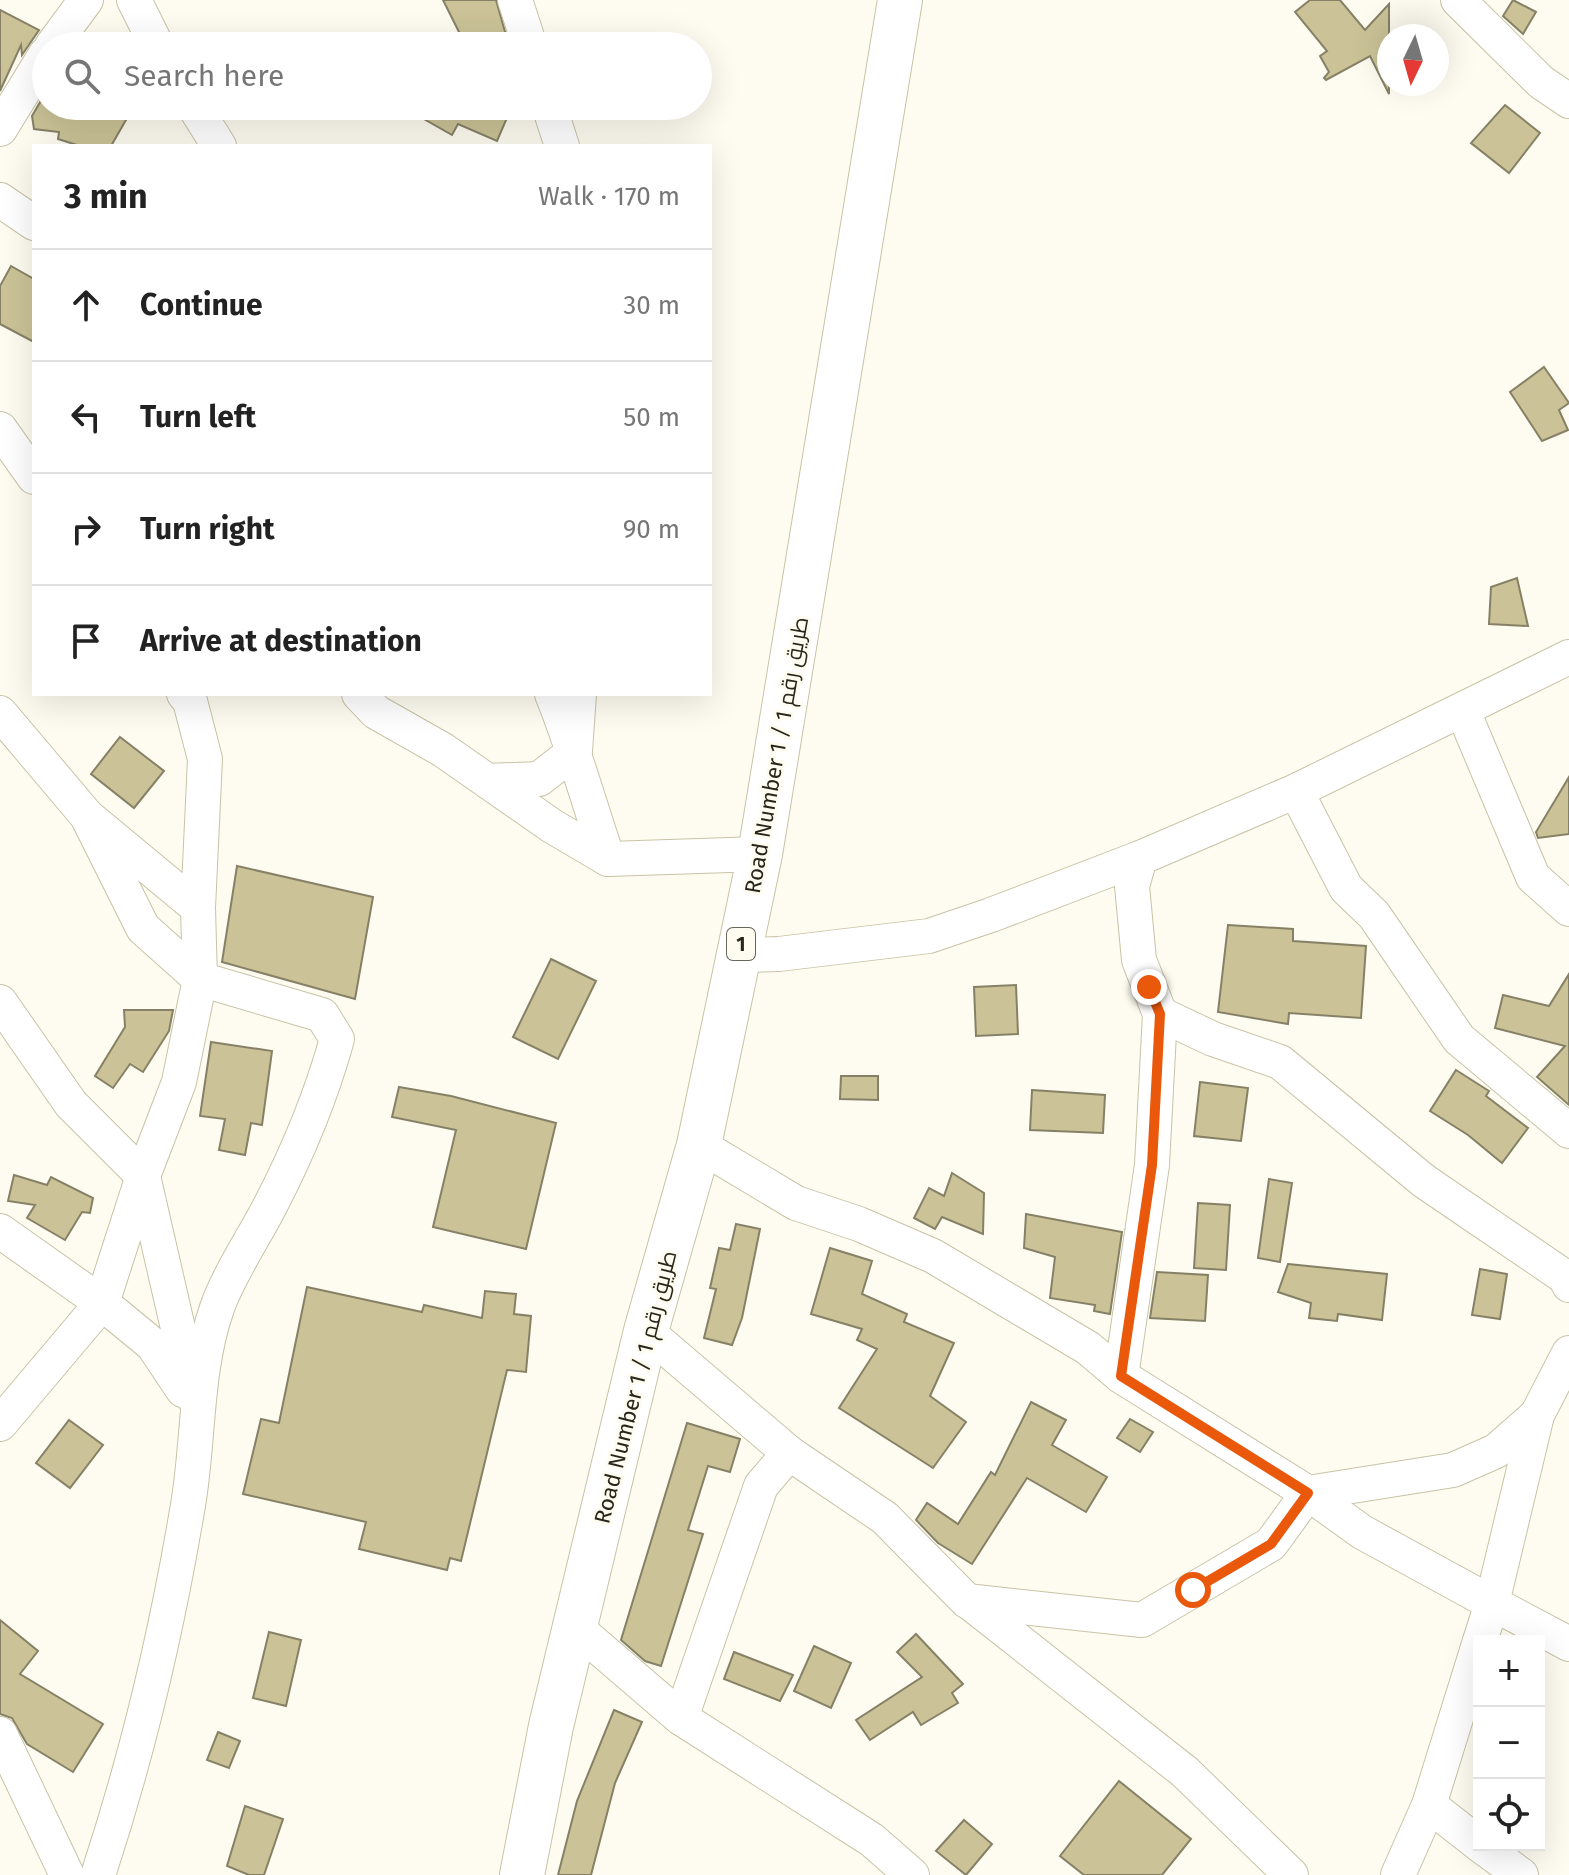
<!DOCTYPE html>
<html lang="en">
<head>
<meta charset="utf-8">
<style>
  :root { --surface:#fff; --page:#f2f2f2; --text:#222; --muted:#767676; --line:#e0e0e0 }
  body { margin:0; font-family:"Fira Sans",Cairo,sans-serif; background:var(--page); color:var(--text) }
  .controls { position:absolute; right:24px; bottom:24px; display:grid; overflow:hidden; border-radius:0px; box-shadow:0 8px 32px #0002 }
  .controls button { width:72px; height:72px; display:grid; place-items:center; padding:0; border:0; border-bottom:2px solid var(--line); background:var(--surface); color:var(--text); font:40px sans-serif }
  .compass { position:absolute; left:1377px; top:24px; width:72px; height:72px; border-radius:50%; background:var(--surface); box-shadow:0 8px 32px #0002; rotate:185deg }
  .stop { position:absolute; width:24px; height:24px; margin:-18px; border:6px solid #ea580c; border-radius:50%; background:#fff }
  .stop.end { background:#ea580c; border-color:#fff; box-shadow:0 2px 8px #0008 }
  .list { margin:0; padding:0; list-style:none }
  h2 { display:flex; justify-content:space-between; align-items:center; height:104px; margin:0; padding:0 32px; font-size:34px }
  h2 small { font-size:26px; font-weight:400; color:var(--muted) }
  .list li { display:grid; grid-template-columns:52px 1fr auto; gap:24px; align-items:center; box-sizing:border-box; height:112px; padding:0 32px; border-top:2px solid var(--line) }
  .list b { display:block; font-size:30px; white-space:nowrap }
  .list em { font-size:26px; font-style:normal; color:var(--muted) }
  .icon { flex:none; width:44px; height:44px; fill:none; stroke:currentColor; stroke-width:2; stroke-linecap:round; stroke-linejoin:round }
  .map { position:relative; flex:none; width:1569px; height:1875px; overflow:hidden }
  .search { position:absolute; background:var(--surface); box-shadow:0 8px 32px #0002; left:32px; top:32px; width:680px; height:88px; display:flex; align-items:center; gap:20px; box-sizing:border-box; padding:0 28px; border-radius:44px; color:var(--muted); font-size:30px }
  .panel { position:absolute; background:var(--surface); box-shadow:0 8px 32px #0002; left:32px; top:144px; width:680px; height:552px; border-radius:0px }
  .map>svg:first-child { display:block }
  .building { fill:#cbc397; stroke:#868166; stroke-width:2 }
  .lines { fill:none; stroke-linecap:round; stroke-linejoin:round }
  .street-casing { stroke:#c8c3a6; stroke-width:36 }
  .highway-casing { stroke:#c8c3a6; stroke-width:46 }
  .street { stroke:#fff; stroke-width:34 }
  .highway { stroke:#fff; stroke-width:44 }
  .route { stroke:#ea580c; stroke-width:10 }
  .labels { text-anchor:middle; stroke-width:6; stroke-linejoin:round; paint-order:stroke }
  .shield { fill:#fefcf0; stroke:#68665a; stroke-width:2 }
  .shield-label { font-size:20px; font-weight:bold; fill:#28261a }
  .street-label { font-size:22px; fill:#28261a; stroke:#fefcf0 }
</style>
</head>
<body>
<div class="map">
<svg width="1569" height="1875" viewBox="0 0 1569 1875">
  <rect width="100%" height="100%" fill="#fefcf0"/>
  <g class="building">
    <polygon points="443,0 496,0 509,46 458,46 460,34"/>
    <polygon points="1310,0 1340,0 1365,30 1389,4 1389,94 1370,56 1326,80 1324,78 1329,72 1320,56 1327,51 1295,12"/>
    <polygon points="1513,0 1536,12 1523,34 1503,16"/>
    <polygon points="0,10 39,30 22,55 21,45 0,91"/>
    <polygon points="46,92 46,106 134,106 111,146 80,146 58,139 59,132 34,129 32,116"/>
    <polygon points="1505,105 1540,133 1509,173 1471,143"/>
    <polygon points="401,106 512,106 497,141 458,124 452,135"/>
    <polygon points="11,266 34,279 34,342 0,324 0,286"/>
    <polygon points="1544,367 1569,403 1559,410 1568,430 1542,441 1510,392"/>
    <polygon points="1517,578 1528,626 1489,624 1491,587"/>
    <polygon points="120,737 164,771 134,808 91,774"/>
    <polygon points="1569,777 1569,834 1538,838 1536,832"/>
    <polygon points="237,866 373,897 355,999 222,962"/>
    <polygon points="1228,925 1293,929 1293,941 1366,946 1361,1018 1289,1013 1288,1024 1218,1012"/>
    <polygon points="551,959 596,981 558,1059 513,1037"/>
    <polygon points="1569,974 1569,1105 1537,1077 1565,1046 1495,1028 1503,995 1549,1006"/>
    <polygon points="1016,985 1018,1034 976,1036 974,987"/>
    <polygon points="124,1010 173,1010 169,1031 143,1072 130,1064 113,1088 95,1076 125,1027"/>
    <polygon points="211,1042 272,1051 262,1125 251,1123 245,1155 219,1150 225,1119 200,1116"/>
    <polygon points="1456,1070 1489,1091 1486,1096 1528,1128 1502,1163 1468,1135 1430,1111"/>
    <polygon points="841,1076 878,1076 878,1100 840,1099"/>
    <polygon points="1200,1082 1248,1088 1241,1141 1194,1136"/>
    <polygon points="399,1087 451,1096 556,1123 526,1249 433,1227 456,1130 392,1117"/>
    <polygon points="1032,1090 1105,1095 1103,1133 1030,1130"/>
    <polygon points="952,1173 984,1193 983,1234 942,1217 935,1229 914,1218 929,1188 944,1196"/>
    <polygon points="14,1175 47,1185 51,1177 93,1198 90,1213 82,1212 65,1240 27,1218 35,1205 8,1201"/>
    <polygon points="1269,1179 1292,1183 1280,1262 1258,1258"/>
    <polygon points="1198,1203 1230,1205 1226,1270 1194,1268"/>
    <polygon points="1026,1214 1122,1232 1110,1314 1094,1311 1095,1305 1050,1298 1055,1257 1024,1248"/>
    <polygon points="736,1224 760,1229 742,1318 732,1345 704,1338 716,1289 710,1288 719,1248 730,1250"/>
    <polygon points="830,1248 872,1261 862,1294 907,1314 904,1322 954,1343 930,1396 966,1422 933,1468 839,1408 877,1349 857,1340 862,1329 811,1314"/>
    <polygon points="1288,1264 1387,1274 1382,1320 1338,1314 1337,1321 1309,1318 1311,1303 1278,1292"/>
    <polygon points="1480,1269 1507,1274 1500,1319 1472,1315"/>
    <polygon points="1157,1272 1208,1275 1205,1321 1150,1318"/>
    <polygon points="307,1287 422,1312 424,1305 482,1318 485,1291 516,1294 514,1314 531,1316 526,1372 507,1370 461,1561 450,1558 447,1570 359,1549 366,1522 243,1494 261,1419 279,1423"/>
    <polygon points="1031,1402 1066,1420 1052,1445 1107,1477 1086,1512 1027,1478 972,1564 938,1543 916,1520 927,1503 958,1524 991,1472 995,1475"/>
    <polygon points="1130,1419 1153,1432 1140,1452 1117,1438"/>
    <polygon points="69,1420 103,1445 70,1488 36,1463"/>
    <polygon points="687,1423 740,1439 730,1472 708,1466 688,1530 703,1534 661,1666 645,1661 621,1640"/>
    <polygon points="0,1620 38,1651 20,1674 103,1724 73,1772 27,1744 12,1718 0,1714"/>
    <polygon points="269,1632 301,1640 286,1706 253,1698"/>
    <polygon points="916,1634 963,1684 952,1693 958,1703 921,1725 913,1712 870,1740 856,1720 922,1677 897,1652"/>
    <polygon points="814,1646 851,1663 831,1708 794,1691"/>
    <polygon points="734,1652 793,1675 780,1701 724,1679"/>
    <polygon points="614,1710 642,1722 615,1783 591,1875 558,1875 577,1801"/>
    <polygon points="218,1732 240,1741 229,1768 207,1760"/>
    <polygon points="1119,1781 1191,1839 1162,1875 1084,1875 1060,1856"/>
    <polygon points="245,1806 283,1819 264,1875 249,1875 227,1866"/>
    <polygon points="964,1820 992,1844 966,1875 936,1851"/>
  </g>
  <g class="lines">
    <defs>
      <g id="street">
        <polyline points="134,0 157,46"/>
        <polyline points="515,0 530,46"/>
        <polyline points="1458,0 1541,82 1569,101"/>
        <polyline points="52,46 86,0"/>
        <polyline points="194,106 219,146"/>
        <polyline points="549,106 562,146"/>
        <polyline points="0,129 46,54"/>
        <polyline points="0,200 34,223"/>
        <polyline points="0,429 34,477"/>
        <polyline points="359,694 376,712 443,750 552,826 608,859 760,854"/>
        <path d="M552 694C574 748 589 804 608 859"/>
        <polyline points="1463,711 1533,877 1569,909"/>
        <polyline points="0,713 87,816 198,908"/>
        <polyline points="488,781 539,779 575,751 579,694"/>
        <polyline points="1296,791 1346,888 1374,915 1459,1039 1569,1131"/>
        <polyline points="739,955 779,954 929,936 991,915 1140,858 1296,791 1569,657"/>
        <polyline points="0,1002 71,1104 143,1176 194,1398"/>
        <polyline points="1160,1014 1213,1039 1280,1062 1424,1181 1565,1277 1569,1285"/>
        <polyline points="699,1145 796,1203 859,1224 933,1256 1088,1348 1121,1376 1308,1493 1362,1532 1492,1603 1480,1641"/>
        <polyline points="0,1231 102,1303 153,1345 183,1390"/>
        <polyline points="646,1331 789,1453 885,1518 967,1601 1142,1620 1271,1544 1308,1493 1453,1470 1496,1451 1537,1415"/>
        <polyline points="1569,1353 1537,1415 1492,1603 1569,1644"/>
        <polyline points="1121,1376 1152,1165 1160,1014 1139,960 1132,886 1140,858"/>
        <polyline points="0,1424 102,1303 143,1176 179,1082 200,979 143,928 87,816"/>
        <polyline points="968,1601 1185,1772 1291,1875"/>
        <polyline points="575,1627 681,1718 872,1840 912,1875"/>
        <polyline points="681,1718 761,1486 789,1453"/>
        <polyline points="0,1734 67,1875"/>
        <polyline points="1429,1805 1479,1844"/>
        <polyline points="1480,1845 1521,1875"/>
        <path d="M98 1875C138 1754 167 1631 188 1505 199 1441 195 1371 217 1308 229 1274 253 1239 270 1206 298 1152 321 1097 337 1039L322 1015 200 979 198 908 205 759 190 701 184 694"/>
        <polyline points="1398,1875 1429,1805 1479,1644"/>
      </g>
      <polyline id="highway" points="522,1875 551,1726 646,1331 699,1145 760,854 900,0"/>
    </defs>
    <use href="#street" class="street-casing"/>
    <use href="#highway" class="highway-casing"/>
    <use href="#street" class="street"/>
    <use href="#highway" class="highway"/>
  </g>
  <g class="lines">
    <polyline class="route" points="1149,987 1160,1014 1152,1165 1121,1376 1308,1493 1271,1544 1193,1590"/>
  </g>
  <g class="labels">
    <rect class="shield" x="727" y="928" width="28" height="32" rx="6"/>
    <g class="shield-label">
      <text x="741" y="951">1</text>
    </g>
    <g class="street-label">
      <text transform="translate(776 755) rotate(-80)" y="8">Road Number 1 / طريق رقم 1</text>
      <text transform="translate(635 1387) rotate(-76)" y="8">Road Number 1 / طريق رقم 1</text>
    </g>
  </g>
</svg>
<div class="controls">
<button>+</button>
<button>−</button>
<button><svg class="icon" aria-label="locate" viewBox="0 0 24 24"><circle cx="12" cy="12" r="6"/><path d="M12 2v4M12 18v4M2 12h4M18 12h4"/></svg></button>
</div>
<svg class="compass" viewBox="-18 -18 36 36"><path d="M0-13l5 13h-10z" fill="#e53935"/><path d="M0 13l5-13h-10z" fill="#767676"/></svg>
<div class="stop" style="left:1193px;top:1590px"></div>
<div class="stop end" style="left:1149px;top:987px"></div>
<div class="search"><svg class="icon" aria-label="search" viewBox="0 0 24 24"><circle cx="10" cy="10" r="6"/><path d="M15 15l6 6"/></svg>Search here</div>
<section class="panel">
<h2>3 min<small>Walk · 170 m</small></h2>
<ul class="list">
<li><svg class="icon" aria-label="ahead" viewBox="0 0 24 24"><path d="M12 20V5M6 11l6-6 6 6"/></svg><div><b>Continue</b></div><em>30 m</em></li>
<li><svg class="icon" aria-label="left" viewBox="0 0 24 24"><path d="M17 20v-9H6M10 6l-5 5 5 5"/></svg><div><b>Turn left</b></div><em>50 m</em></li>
<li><svg class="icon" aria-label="right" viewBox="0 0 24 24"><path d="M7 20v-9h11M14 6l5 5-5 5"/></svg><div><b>Turn right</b></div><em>90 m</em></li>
<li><svg class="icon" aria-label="arrive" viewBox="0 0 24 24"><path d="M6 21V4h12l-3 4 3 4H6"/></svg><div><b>Arrive at destination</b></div></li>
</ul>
</section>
</div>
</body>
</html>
